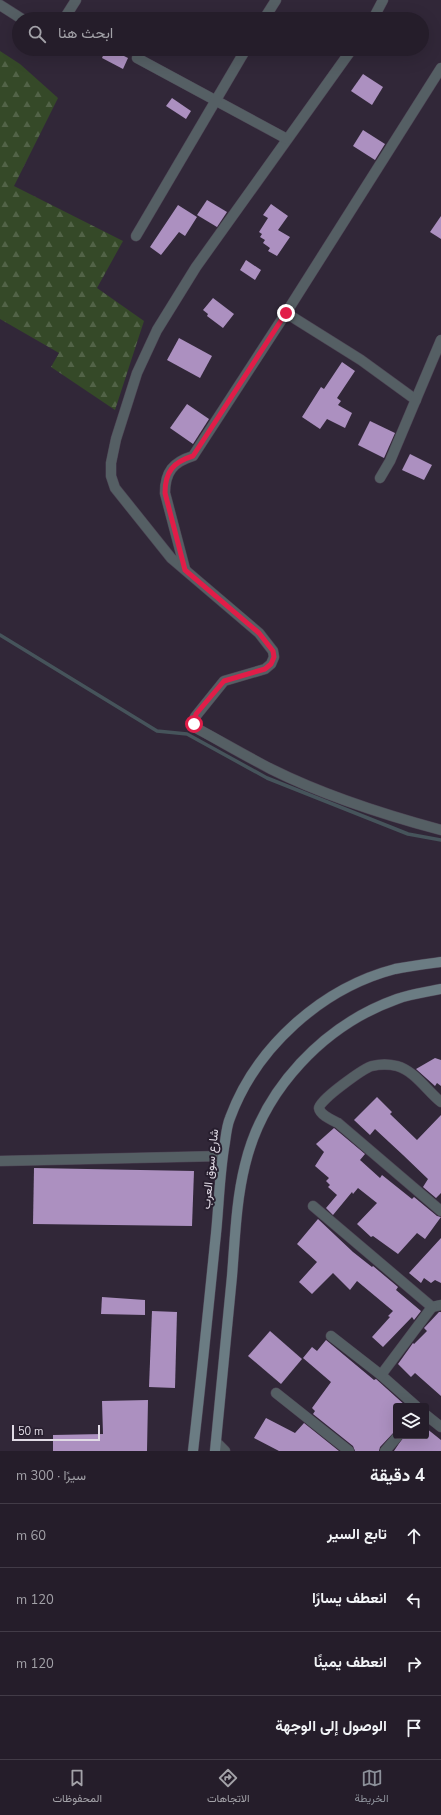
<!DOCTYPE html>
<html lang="ar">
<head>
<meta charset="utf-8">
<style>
  :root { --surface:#251d2a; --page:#312a36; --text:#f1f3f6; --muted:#a3a2a8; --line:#423b47; --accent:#8c9099 }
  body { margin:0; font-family:"Nunito Sans",Vazirmatn,sans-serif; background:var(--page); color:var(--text); direction:rtl }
  .controls { position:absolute; right:12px; bottom:12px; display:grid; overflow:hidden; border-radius:4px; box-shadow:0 4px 16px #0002 }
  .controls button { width:36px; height:36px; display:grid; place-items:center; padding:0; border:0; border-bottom:1px solid var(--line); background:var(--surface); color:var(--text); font:20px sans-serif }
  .scale { position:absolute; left:12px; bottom:10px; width:88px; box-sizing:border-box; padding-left:4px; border:2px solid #e1dbe6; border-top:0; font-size:11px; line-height:14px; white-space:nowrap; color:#e1dbe6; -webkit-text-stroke:3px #271e2e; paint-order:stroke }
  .stop { position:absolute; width:12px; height:12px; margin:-9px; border:3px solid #e11d48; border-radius:50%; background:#fff }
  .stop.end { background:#e11d48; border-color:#fff; box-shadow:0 1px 4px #0008 }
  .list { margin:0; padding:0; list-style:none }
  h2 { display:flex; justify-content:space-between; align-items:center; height:52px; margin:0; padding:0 16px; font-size:17px }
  h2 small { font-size:13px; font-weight:400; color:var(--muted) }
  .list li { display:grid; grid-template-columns:26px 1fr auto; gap:12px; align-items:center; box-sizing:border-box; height:64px; padding:0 16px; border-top:1px solid var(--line) }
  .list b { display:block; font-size:15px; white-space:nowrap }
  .list em { font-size:13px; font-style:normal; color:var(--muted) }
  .icon { flex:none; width:22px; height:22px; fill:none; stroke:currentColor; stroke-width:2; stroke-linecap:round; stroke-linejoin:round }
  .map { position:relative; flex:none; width:441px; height:1451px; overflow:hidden; direction:ltr }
  .search { position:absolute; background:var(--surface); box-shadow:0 4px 16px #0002; left:12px; right:12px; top:12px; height:44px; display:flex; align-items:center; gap:10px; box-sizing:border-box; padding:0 14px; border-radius:22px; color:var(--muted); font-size:15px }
  .sheet { height:308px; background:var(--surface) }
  nav { display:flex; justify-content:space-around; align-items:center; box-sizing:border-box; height:56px; border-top:1px solid var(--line); background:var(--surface); font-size:11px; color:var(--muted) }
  nav a { display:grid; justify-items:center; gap:2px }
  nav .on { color:var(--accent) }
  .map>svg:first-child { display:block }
  .forest { fill:url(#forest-firs) }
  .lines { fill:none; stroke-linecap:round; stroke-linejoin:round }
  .stream { stroke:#46545b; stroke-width:3.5 }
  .building { fill:#ac90c0 }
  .minor-casing { stroke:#4d4454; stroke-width:11 }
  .secondary-casing { stroke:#4d4454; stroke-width:11 }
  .minor { stroke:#555f64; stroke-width:10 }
  .secondary { stroke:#6b7c83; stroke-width:10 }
  .route { stroke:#e11d48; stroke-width:5 }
  .labels { text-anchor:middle; stroke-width:4; stroke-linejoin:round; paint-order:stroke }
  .street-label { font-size:12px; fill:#e1dbe6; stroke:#271e2e }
</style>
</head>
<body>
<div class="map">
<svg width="441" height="1451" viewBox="0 0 441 1451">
  <defs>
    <pattern id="forest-firs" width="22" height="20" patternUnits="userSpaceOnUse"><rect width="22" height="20" fill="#354928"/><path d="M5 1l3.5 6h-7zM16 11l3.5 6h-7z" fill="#526347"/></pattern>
  </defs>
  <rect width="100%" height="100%" fill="#312738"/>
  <polygon class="forest" points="0,51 20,64 58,98 14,186 123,241 97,288 144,321 115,410 51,367 59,353 0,319"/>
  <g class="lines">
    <polyline class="stream" points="0,635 157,731 187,734 267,778 408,834 441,840"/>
  </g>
  <g class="building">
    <polygon points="106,49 110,49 128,58 123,69 102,58"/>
    <polygon points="363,74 383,87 372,105 351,91"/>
    <polygon points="172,98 191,111 186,119 166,106"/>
    <polygon points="363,130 385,144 375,160 353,146"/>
    <polygon points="207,200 227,212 217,227 197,215"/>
    <polygon points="271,204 288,216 278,230 290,237 277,256 268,251 270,248 263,243 265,240 260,237 262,234 259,232 268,218 263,215"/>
    <polygon points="178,205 197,217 185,236 179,232 161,255 150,247"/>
    <polygon points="441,216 441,239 430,232"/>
    <polygon points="246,260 261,270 255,280 240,270"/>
    <polygon points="213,298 234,314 223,328 207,316 208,314 203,310"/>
    <polygon points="179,338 212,356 200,378 167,360"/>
    <polygon points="342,362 355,371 337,398 341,401 338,405 352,413 345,428 327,419 320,429 302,417 321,387 324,389"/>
    <polygon points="187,404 209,419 193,444 170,428"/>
    <polygon points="370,421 395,433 384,458 358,445"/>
    <polygon points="410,454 432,465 424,480 402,470"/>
    <polygon points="435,1058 441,1060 441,1086 437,1083 435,1086 416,1069"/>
    <polygon points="377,1097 392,1112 390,1114 417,1140 441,1115 441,1193 436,1198 423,1187 428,1179 403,1155 375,1129 370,1135 354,1120"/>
    <polygon points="334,1128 365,1154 360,1160 380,1178 382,1175 412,1199 414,1197 437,1216 441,1217 425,1239 417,1233 398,1254 373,1236 371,1237 357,1224 377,1203 358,1188 353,1194 352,1192 333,1215 326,1208 337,1195 328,1187 330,1185 326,1181 329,1178 315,1166 324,1152 316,1144"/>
    <polygon points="34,1168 194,1171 192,1226 33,1224"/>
    <polygon points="318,1219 353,1252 372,1267 373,1266 398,1287 396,1290 421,1311 414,1320 412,1317 383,1347 372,1337 390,1317 388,1316 393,1311 357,1281 350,1290 333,1273 312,1294 299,1282 317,1262 297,1244"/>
    <polygon points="441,1238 441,1283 435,1280 431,1283 424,1278 421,1283 409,1273"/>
    <polygon points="102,1297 145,1300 145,1315 101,1314"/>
    <polygon points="152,1311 177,1312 175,1388 149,1387"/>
    <polygon points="439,1312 441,1312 441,1396 415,1373 411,1377 398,1364 413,1343 414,1344 427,1331 424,1328"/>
    <polygon points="270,1331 302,1359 281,1384 248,1356"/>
    <polygon points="326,1340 374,1380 376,1379 406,1406 396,1406 396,1430 380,1447 379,1451 355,1451 353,1446 313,1414 315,1411 312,1408 331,1382 303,1358 312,1347 317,1351"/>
    <polygon points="148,1400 147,1451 53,1451 53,1435 103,1434 102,1401"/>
    <polygon points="266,1418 295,1433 304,1423 339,1451 279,1451 254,1438"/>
    <polygon points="426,1428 441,1440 441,1451 394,1451 404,1436 426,1436"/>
  </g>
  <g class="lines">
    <defs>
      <g id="minor">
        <polyline points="0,5 22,19"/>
        <polyline points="64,19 76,0"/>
        <polyline points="264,19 276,0"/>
        <polyline points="373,19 383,0"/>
        <path d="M352 49 196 267 157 330 137 373 116 439 111 463V476L115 488 171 558 259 633 273 651 274 657 271 664 265 669 224 681 195 717 194 724 198 729C222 742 246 756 271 769 323 795 385 815 441 830"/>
        <polyline points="137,58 287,139"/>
        <polyline points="136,236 246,49"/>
        <polyline points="286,313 361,360 416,400"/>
        <polyline points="380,478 390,461 441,340"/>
        <path d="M185 569 165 493C165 472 173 462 193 456L286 313 441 68"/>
        <path d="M441 1102C427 1091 415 1071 397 1066 389 1064 380 1064 372 1066 364 1068 318 1101 319 1108 320 1115 332 1120 338 1123L441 1211"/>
        <polyline points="0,1161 222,1156"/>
        <polyline points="313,1206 432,1307 441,1305"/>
        <polyline points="331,1336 381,1375 416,1406"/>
        <polyline points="381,1375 432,1307"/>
        <polyline points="276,1393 349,1451"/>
        <polyline points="426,1415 441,1427"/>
        <polyline points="216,1442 225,1451"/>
        <polyline points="385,1451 398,1436"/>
      </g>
      <g id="secondary">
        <path d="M193 1451C201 1382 208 1312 215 1243 219 1209 219 1175 225 1142 226 1134 227 1125 230 1118 256 1047 322 988 395 969 410 966 426 964 441 962"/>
        <path d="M215 1451C221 1393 226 1334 232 1276 235 1239 236 1201 245 1165 263 1089 324 1025 397 999 411 994 427 992 441 989"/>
      </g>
    </defs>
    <use href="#minor" class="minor-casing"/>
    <use href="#secondary" class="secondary-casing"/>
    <use href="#minor" class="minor"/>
    <use href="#secondary" class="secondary"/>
  </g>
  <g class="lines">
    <path class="route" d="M194 724 196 714 224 681 265 669 271 664 274 657 273 651 259 633 185 570 165 493C165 472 173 462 193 456L286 313"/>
  </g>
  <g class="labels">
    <g class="street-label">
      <text transform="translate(210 1169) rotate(-84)" y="4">شارع سوق العرب</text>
    </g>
  </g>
</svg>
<div class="controls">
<button><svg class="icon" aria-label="layers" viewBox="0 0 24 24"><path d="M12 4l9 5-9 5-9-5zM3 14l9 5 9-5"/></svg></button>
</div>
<div class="scale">50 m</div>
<div class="stop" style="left:194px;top:724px"></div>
<div class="stop end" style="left:286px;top:313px"></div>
<div class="search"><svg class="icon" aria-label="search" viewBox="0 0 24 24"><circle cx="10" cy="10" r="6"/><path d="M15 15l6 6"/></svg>ابحث هنا</div>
</div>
<section class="sheet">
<h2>4 دقيقة<small>سيرًا · 300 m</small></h2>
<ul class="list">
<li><svg class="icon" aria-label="ahead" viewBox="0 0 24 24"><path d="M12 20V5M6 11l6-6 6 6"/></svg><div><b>تابع السير</b></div><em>60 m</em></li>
<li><svg class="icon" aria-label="left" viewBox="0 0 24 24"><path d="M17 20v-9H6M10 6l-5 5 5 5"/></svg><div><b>انعطف يسارًا</b></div><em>120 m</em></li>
<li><svg class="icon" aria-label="right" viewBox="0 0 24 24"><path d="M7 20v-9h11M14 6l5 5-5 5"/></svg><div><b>انعطف يمينًا</b></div><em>120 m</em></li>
<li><svg class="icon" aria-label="arrive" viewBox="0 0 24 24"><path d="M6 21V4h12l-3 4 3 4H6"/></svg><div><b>الوصول إلى الوجهة</b></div></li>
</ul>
</section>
<nav>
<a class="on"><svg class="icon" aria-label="map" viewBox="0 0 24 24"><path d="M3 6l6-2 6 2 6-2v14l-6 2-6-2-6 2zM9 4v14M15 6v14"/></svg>الخريطة</a>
<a><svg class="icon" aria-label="directions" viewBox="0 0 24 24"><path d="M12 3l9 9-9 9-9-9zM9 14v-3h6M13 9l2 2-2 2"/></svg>الاتجاهات</a>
<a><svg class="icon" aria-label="saved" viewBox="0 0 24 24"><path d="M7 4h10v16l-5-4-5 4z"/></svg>المحفوظات</a>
</nav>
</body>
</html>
